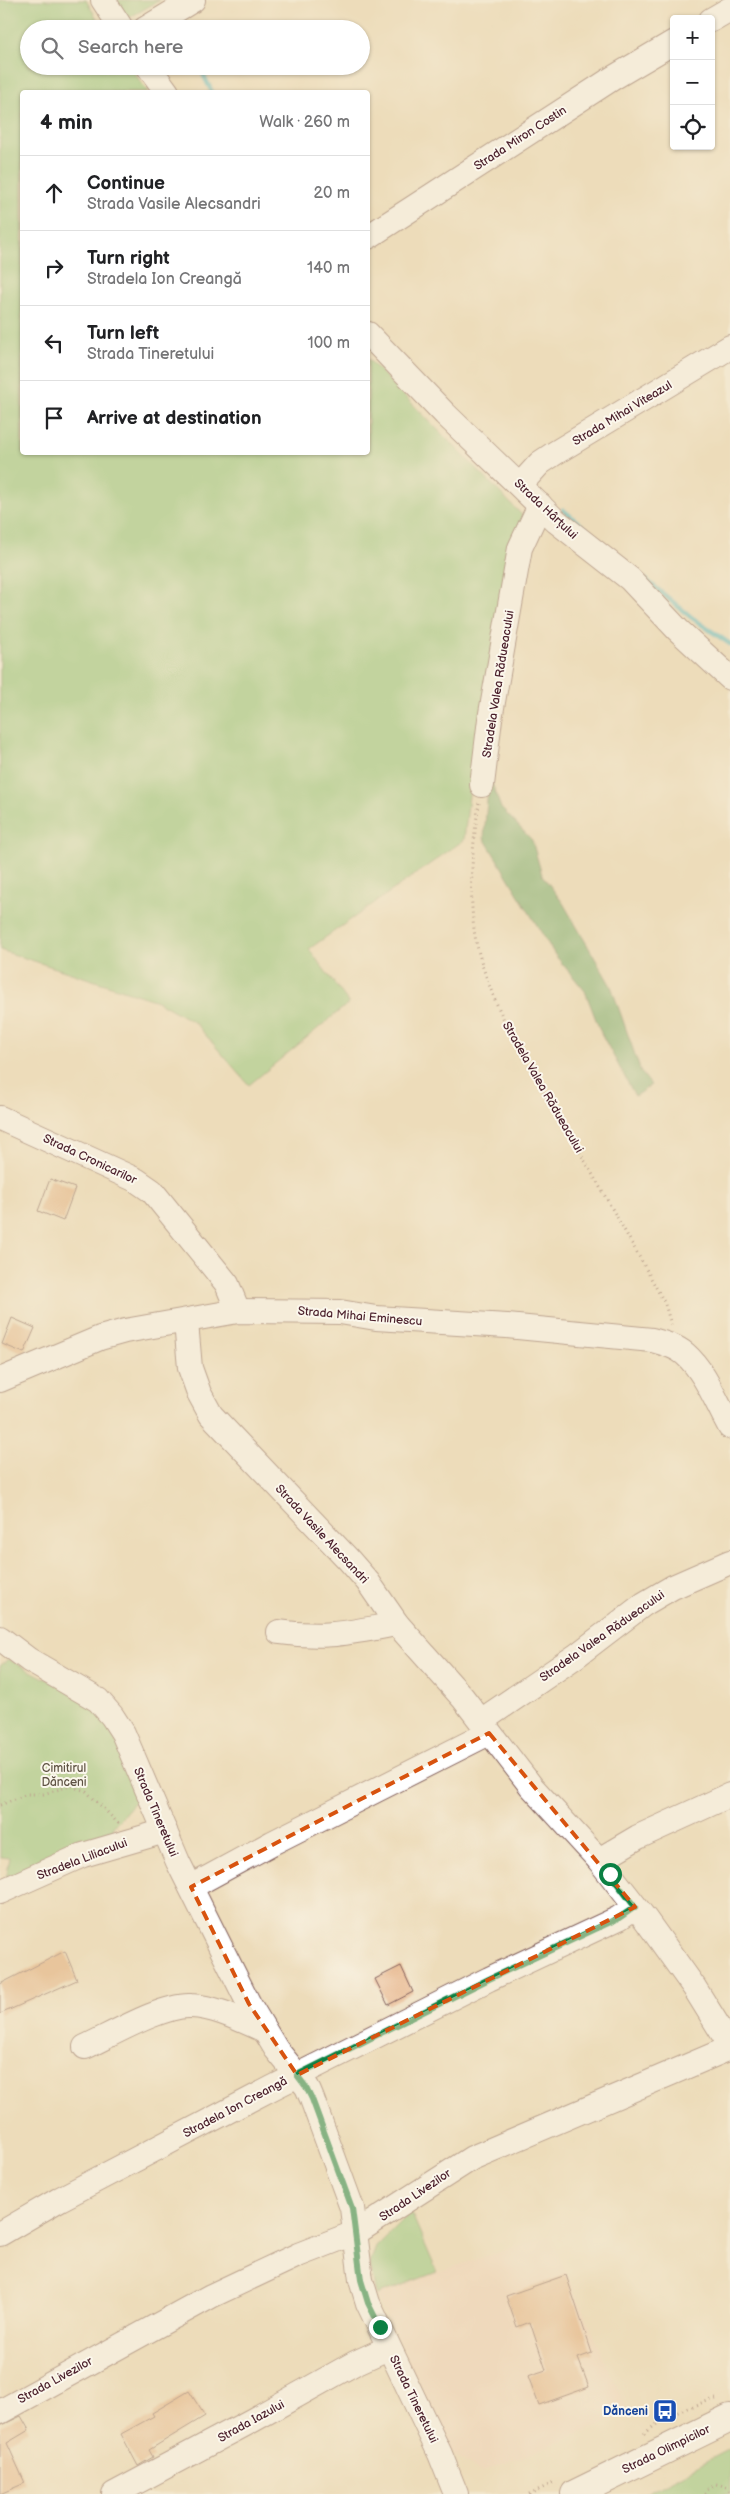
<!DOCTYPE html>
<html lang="en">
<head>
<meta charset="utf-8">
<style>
  :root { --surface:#fff; --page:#f2f2f2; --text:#202124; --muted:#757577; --line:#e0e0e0 }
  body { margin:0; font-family:"Balsamiq Sans",sans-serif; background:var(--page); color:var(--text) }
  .controls { position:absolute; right:15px; top:15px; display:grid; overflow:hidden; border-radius:5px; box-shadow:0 1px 4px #0004 }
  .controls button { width:45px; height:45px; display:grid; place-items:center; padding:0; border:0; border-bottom:1px solid var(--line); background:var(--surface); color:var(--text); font:25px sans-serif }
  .stop { position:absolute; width:15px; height:15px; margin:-11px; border:4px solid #0b8043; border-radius:50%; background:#fff }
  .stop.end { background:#0b8043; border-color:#fff; box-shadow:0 1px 5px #0008 }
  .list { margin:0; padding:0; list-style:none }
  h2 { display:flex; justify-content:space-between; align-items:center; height:65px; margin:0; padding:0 20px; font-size:21px }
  h2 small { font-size:16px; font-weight:400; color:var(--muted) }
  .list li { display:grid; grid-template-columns:32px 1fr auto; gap:15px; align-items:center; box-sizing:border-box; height:75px; padding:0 20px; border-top:1px solid var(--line) }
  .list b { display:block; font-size:19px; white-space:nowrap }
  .list p { margin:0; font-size:16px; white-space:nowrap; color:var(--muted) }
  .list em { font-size:16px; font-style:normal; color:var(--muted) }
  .icon { flex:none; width:28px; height:28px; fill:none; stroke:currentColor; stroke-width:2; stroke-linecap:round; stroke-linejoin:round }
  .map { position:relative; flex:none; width:730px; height:2494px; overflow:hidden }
  .search { position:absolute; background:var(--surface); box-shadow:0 1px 4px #0004; left:20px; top:20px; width:350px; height:55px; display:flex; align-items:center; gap:12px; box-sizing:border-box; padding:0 18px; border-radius:28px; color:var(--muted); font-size:19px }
  .panel { position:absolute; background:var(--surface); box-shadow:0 1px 4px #0004; left:20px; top:90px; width:350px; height:365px; border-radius:5px }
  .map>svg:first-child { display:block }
  .built { fill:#f2d5be }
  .green { fill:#8ec87c; stroke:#6c7454 }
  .forest { fill:#72ac6c; stroke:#5e664c }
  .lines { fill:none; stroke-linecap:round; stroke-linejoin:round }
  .stream { stroke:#49b6c4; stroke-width:5 }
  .building { fill:#e3a978 }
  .minor-casing { stroke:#83615d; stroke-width:26 }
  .major-casing { stroke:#83615d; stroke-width:30 }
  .path { stroke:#83615d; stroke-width:3; stroke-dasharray:1 4; stroke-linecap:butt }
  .minor { stroke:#fff; stroke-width:24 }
  .major { stroke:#fff; stroke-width:28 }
  .route { stroke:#0b8043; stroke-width:6 }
  .marked { fill:none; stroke:#d8530f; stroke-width:4; stroke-dasharray:10 6; stroke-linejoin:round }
  .labels { text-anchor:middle; stroke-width:4; stroke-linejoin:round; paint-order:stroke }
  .street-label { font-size:12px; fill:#4a1f2b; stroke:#fbf7ec }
  .park-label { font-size:12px; fill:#5e5243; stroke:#fbf7ec }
  .transit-label { font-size:12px; font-weight:bold; fill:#164399; stroke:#fbf7ec; text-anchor:end }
</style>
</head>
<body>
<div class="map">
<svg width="730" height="2494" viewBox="0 0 730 2494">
  <rect width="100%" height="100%" fill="#fbf7ec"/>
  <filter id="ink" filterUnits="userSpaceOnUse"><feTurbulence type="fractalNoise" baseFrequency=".02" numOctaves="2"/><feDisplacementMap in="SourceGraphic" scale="10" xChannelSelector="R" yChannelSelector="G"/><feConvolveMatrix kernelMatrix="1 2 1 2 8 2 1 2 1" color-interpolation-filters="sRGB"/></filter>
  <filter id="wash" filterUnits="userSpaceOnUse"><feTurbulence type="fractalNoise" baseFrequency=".0096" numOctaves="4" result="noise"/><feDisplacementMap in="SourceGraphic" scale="20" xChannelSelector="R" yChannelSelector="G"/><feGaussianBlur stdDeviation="1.12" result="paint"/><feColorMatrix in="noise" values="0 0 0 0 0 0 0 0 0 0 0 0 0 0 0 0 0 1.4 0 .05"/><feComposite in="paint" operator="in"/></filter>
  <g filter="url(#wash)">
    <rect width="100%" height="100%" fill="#eddcba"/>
    <polygon class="built" points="550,2236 629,2414 481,2473 451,2452 376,2295 437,2272"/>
    <g class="green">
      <polygon points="0,0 86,0 103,29 29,29 29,66 129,66 148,92 22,92 22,452 368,452 368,359 525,518 509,553 471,778 464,840 309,949 349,1003 249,1085 195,1023 157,1001 0,950"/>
      <polygon points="113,0 160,0 127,19"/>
      <polygon points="8,1659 65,1689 107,1720 139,1797 113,1827 116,1838 6,1879 10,1858 0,1857 0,1666"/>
      <polygon points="411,2212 437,2272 376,2295 370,2263 376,2247"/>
      <polygon points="730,2449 730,2494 644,2494"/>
    </g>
    <polygon class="forest" points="489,775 501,808 532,840 542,875 563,903 611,986 641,1072 651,1085 635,1096 601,1033 585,991 555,955 484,838"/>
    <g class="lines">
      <g class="stream">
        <polyline points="180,26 181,29"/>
        <polyline points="199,66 212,92"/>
        <polyline points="563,510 588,531"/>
        <polyline points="646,580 691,617 730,644"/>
      </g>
    </g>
    <g id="blocks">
      <g class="building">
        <polygon points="50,1179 75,1188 63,1221 38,1211"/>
        <polygon points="12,1318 35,1328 24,1353 2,1344"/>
        <polygon points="65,1951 77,1980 0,2014 0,1984"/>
        <polygon points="401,1966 413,1992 388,2005 375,1979"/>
        <polygon points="566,2275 592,2353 578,2358 589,2387 539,2405 528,2376 546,2370 530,2322 517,2327 506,2296"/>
        <polygon points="189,2391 205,2416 149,2450 153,2457 138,2466 121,2434 154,2416 152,2413"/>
        <polygon points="21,2416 29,2430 7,2443 25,2483 0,2494 0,2426"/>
      </g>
    </g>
  </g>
  <g filter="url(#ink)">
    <use href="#blocks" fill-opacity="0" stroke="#83615d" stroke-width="1"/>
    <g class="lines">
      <defs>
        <g id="minor">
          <polyline points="103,0 122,29"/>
          <polyline points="711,20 730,9"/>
          <polyline points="145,29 193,0"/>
          <polyline points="148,66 167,92"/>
          <polyline points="368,237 613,78 674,42"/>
          <polyline points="368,334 445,414 556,521 630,579 678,630 730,678"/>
          <polyline points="520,485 540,463 555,453 730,347"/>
          <polyline points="482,785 490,719 520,548 540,505"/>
          <polyline points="0,1118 136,1180 152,1191 227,1284 238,1311"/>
          <polyline points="186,1322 190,1368 199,1393 211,1415 348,1559 368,1582 397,1624 463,1698 531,1786 599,1860 646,1920 694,1987 730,2045"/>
          <path d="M0 1380 100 1338 125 1331 238 1311 340 1312 376 1318 507 1326 652 1340C663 1343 676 1346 685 1354 705 1371 717 1404 730 1427"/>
          <path d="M279 1632C326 1639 351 1632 397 1624"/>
          <polyline points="0,1638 29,1660 98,1700 112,1716 123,1733 178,1862 249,2004 276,2049 307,2087 312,2099 352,2208 361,2280 368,2303 440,2454 456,2494"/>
          <polyline points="481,1721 576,1656 644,1604 673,1587 730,1562"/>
          <polyline points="599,1860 638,1837 730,1795"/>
          <polyline points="191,1887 272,1843 489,1733"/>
          <polyline points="0,1892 83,1855 165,1831"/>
          <path d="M85 2047C111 2035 164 2004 191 2006 216 2007 241 2020 264 2030"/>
          <polyline points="0,2234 60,2199 272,2088 489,1979 619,1918 635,1907"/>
          <polyline points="0,2412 211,2296 298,2255 357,2232 472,2158 730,2048"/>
          <polyline points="114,2494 253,2420 355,2363 388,2348"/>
        </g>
        <polyline id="major" points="575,2494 730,2418"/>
      </defs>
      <use href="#minor" class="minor-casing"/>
      <use href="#major" class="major-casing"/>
      <g class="path">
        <path d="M479 803C472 845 467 908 478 950 495 1016 533 1074 568 1132 601 1189 634 1246 665 1304L671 1325"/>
        <polyline points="0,1805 27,1794 43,1794 70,1786 86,1791 119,1824"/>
        <path d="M644 2434C665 2416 690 2405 716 2399"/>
        <polyline points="529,2494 556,2482"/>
        <polyline points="706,2494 708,2489 716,2484 725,2486 730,2491"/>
      </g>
      <use href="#minor" class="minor"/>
      <use href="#major" class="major"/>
    </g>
  </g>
  <g class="lines" filter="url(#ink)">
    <polyline class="route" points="380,2327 368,2303 361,2280 352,2208 312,2099 306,2087 297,2075 489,1979 619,1918 635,1907 610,1874"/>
  </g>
  <path d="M0 0H730V2494H0ZM489 1733 635 1907 297 2075 249 2004 191 1887Z" fill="#eddcba" fill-opacity=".55" fill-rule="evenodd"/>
  <path class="marked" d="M489 1733 635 1907 297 2075 249 2004 191 1887Z"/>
  <defs>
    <symbol id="bus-square" viewBox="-11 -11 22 22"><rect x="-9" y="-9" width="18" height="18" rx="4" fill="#1a4fb4" stroke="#fbf7ec"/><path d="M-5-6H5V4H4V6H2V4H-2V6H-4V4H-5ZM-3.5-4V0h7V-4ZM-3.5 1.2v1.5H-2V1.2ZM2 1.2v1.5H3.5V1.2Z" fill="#fff"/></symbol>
  </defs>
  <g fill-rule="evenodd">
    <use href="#bus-square" x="651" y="2397" width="28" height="28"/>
  </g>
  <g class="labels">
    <g class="street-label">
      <text transform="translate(520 138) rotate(-33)" y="4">Strada Miron Costin</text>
      <text transform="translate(622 413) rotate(-31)" y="4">Strada Mihai Viteazul</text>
      <text transform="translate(546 509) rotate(43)" y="4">Strada Hârțului</text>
      <text transform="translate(498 684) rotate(-81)" y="4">Stradela Valea Rădueacului</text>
      <text transform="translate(543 1087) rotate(60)" y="4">Stradela Valea Rădueacului</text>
      <text transform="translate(90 1159) rotate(25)" y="4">Strada Cronicarilor</text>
      <text transform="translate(360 1316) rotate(5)" y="4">Strada Mihai Eminescu</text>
      <text transform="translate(322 1534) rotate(47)" y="4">Strada Vasile Alecsandri</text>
      <text transform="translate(602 1636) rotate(-35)" y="4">Stradela Valea Rădueacului</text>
      <text transform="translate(156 1812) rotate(67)" y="4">Strada Tineretului</text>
      <text transform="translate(82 1859) rotate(-21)" y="4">Stradela Liliacului</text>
      <text transform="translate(235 2107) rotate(-28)" y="4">Stradela Ion Creangă</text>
      <text transform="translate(415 2195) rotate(-34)" y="4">Strada Livezilor</text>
      <text transform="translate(55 2380) rotate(-29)" y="4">Strada Livezilor</text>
      <text transform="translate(414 2399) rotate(64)" y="4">Strada Tineretului</text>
      <text transform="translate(251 2421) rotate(-29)" y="4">Strada Iazului</text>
      <text transform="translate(666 2449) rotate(-26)" y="4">Strada Olimpicilor</text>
    </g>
    <g class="park-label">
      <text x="64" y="1772">Cimitirul<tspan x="64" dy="14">Dănceni</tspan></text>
    </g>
    <g class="transit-label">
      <text x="648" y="2415">Dănceni</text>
    </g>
  </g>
</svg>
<div class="controls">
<button>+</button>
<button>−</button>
<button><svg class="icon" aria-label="locate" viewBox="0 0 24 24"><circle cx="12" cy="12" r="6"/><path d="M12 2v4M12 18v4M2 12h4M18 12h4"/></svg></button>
</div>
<div class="stop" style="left:610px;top:1874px"></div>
<div class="stop end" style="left:380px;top:2327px"></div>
<div class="search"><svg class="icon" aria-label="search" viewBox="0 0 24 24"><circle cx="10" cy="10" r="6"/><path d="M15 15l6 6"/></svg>Search here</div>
<section class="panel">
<h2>4 min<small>Walk · 260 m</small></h2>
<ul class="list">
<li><svg class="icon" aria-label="ahead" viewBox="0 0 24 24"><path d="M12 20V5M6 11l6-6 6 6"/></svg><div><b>Continue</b><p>Strada Vasile Alecsandri</p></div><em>20 m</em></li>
<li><svg class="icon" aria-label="right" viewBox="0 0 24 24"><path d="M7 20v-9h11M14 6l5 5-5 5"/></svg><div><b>Turn right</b><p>Stradela Ion Creangă</p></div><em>140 m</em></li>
<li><svg class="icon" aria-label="left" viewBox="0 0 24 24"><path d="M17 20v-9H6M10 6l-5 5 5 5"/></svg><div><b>Turn left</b><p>Strada Tineretului</p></div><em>100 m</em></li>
<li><svg class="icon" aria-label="arrive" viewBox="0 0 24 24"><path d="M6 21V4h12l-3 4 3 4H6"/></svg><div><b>Arrive at destination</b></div></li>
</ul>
</section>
</div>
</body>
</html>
